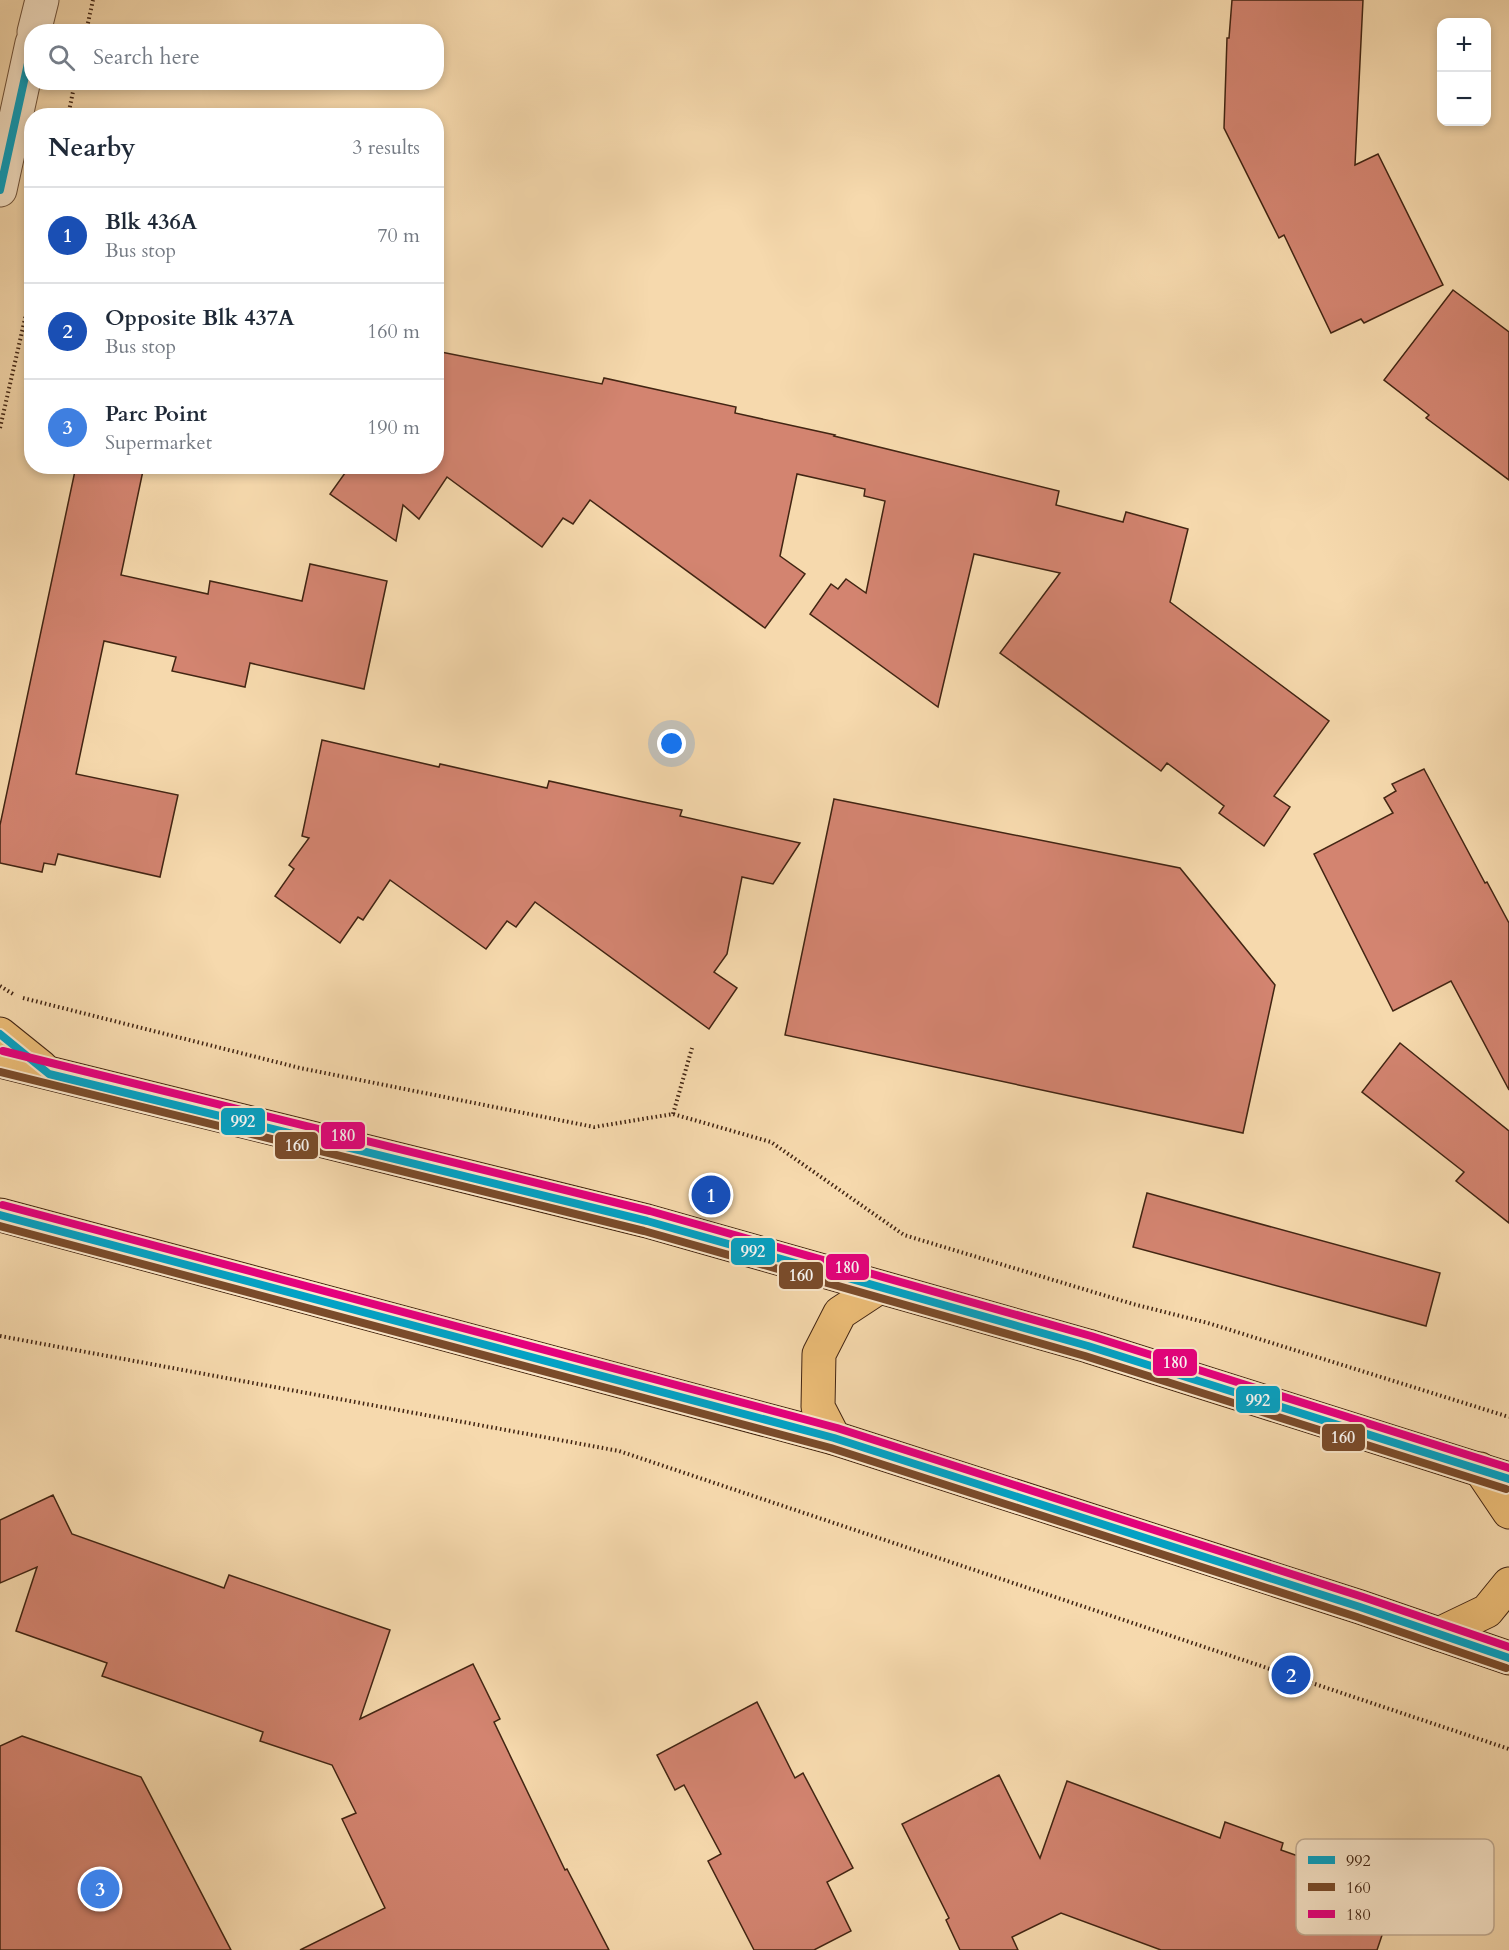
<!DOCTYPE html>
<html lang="en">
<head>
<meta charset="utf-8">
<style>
  :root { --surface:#fff; --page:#f6f6f7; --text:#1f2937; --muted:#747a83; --line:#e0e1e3; --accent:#2563eb }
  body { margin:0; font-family:Cardo,serif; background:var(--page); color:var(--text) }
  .controls { position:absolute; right:18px; top:18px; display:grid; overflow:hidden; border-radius:12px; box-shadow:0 3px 9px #0003 }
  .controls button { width:54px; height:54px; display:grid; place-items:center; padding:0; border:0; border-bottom:2px solid var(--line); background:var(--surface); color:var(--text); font:30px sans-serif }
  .you { position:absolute; left:672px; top:744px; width:21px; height:21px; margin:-15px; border:4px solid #fff; border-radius:50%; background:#1a73e8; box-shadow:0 0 0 9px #1a73e833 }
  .badge { display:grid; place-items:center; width:39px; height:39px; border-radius:50%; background:var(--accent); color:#fff; font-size:20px; font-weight:700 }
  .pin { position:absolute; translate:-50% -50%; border:3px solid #fff; box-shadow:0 2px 6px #0006 }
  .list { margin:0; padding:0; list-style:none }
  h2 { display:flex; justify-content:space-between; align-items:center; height:78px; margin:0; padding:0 24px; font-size:26px }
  h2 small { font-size:20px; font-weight:400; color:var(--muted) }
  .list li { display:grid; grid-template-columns:39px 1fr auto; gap:18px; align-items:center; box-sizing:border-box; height:96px; padding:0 24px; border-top:2px solid var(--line) }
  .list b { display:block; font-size:22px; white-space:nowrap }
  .list p { margin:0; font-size:20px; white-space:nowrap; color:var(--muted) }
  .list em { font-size:20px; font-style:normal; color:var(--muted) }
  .icon { flex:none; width:33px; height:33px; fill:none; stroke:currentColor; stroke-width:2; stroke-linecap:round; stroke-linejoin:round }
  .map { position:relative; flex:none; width:1509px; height:1950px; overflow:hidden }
  .search { position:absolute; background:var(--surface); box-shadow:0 3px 9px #0003; left:24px; top:24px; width:420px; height:66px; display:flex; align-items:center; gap:15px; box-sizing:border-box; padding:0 21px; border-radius:24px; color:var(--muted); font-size:22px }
  .panel { position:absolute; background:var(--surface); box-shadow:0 3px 9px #0003; left:24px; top:108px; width:420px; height:366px; border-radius:24px }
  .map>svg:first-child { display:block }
  .building { fill:#d38470; stroke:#422513; stroke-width:1.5 }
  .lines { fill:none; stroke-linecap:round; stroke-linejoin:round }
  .minor-casing { stroke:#6f523a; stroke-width:35 }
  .primary-casing { stroke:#422513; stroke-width:35 }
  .path { stroke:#422513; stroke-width:4; stroke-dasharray:1.5 3; stroke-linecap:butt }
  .minor { stroke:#f9e6ca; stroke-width:33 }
  .primary { stroke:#ebbc76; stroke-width:33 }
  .bus-1-casing { stroke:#f9e6ca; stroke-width:12 }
  .bus-2-casing { stroke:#f9e6ca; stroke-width:12 }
  .bus-3-casing { stroke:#f9e6ca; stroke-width:12 }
  .bus-1 { stroke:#03a2c5; stroke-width:8 }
  .bus-2 { stroke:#7a4b2a; stroke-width:8 }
  .bus-3 { stroke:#e5007d; stroke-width:8 }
  .key { fill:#f9e6ca; stroke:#c2ac93; stroke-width:1.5 }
  .key-label { font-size:16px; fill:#422513 }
  .line-badge { stroke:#f9e6ca; stroke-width:2 }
  .badge-label { font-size:16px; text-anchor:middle; font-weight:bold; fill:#fff }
</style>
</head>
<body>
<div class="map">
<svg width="1509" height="1950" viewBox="0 0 1509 1950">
  <rect width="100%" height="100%" fill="#f6d9ad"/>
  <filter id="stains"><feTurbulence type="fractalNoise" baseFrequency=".00333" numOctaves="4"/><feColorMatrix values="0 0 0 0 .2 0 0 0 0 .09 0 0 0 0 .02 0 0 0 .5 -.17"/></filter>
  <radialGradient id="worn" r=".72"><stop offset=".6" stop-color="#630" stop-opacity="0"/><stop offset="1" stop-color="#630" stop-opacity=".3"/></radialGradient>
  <g class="building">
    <polygon points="1232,0 1363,0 1355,165 1378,154 1443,285 1364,323 1361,319 1331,333 1284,235 1279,238 1224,128 1227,38 1229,38"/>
    <polygon points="1453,290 1509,332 1509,480 1426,418 1429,415 1384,380"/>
    <polygon points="436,351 602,384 604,378 736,407 735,413 835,435 834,436 1059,491 1056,505 1123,522 1126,512 1188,529 1170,602 1329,721 1274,796 1290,807 1264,846 1219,813 1224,806 1167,763 1161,771 1000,653 1060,573 974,554 938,707 810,614 831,584 838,589 846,579 866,593 885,501 864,496 865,489 797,474 780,556 805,574 765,628 590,500 573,524 563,518 542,547 447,477 419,519 403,505 396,541 330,494 350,466 436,466"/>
    <polygon points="76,466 144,466 121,575 208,594 210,581 302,601 310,564 387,581 364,689 250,663 245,687 172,671 176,657 104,641 76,774 178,795 160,877 58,854 55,865 44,863 42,872 0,863 0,825"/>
    <polygon points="322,740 439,767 440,764 547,788 549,781 639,801 682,810 680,816 800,843 773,884 742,877 727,954 714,972 737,988 709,1029 535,902 516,927 507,921 486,949 390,880 363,920 358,917 340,943 275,896 294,869 289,865 309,838 302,836"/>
    <polygon points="1424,769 1485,883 1487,882 1509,923 1509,1090 1451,981 1393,1011 1314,854 1393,813 1384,798 1396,791 1392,784"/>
    <polygon points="834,799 1180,868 1275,985 1243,1133 785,1035"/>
    <polygon points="1400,1043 1509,1131 1509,1223 1456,1181 1464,1172 1362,1092"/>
    <polygon points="1147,1193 1440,1273 1426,1326 1133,1247"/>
    <polygon points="53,1495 72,1534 224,1588 229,1575 390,1630 360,1719 473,1664 500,1719 494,1722 565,1870 567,1869 609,1950 300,1950 385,1908 342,1819 356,1813 332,1765 260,1741 263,1732 102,1676 107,1663 16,1631 37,1567 0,1583 0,1520"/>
    <polygon points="757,1702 795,1778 803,1773 853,1868 827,1882 851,1931 814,1950 754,1950 708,1861 721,1854 684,1785 675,1790 657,1755"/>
    <polygon points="22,1736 141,1777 231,1950 0,1950 0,1746"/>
    <polygon points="999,1775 1040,1858 1067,1781 1220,1838 1225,1822 1283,1843 1281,1850 1397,1891 1377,1950 1161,1950 1061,1913 1012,1937 1018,1950 960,1950 946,1920 949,1918 902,1824"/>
  </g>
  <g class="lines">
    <defs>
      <g id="minor">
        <polyline points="34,32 42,0"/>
        <polyline points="0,190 32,43"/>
      </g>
      <g id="primary">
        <polyline points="0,1034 41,1067"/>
        <polyline points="0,1061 647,1221 1088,1346 1509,1479"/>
        <polyline points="0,1215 834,1438 1360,1607 1509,1658"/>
        <polyline points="834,1438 818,1407 819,1354 840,1313 878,1288"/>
        <polyline points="1480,1469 1509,1512"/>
        <polyline points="1439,1634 1487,1611 1509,1584"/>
      </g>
    </defs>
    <use href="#minor" class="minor-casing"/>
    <use href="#primary" class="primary-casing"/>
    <g class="path">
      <polyline points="86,32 93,0"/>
      <polyline points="68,116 75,82"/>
      <polyline points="0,428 32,288"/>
      <polyline points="0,986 13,994"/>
      <polyline points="23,998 300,1068 594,1127 673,1114 771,1142 904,1235 1133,1304 1208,1323 1509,1417"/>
      <polyline points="673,1114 692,1048"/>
      <polyline points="0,1336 619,1451 1509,1749"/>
    </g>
    <use href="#minor" class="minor"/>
    <use href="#primary" class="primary"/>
    <defs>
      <g id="bus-1">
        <polyline points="0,190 32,45"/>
        <polyline points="0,1034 49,1074 647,1221 1088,1346 1509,1479"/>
        <polyline points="0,1215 834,1438 1360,1607 1509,1658"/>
      </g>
      <g id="bus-2">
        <polyline points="0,1072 644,1231 1085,1356 1506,1489"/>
        <polyline points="0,1226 831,1448 1357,1617 1506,1668"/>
      </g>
      <g id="bus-3">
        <polyline points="3,1051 650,1211 1091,1336 1509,1468"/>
        <polyline points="3,1205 837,1428 1363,1597 1509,1647"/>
      </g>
    </defs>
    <use href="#bus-1" class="bus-1-casing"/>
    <use href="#bus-2" class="bus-2-casing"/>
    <use href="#bus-3" class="bus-3-casing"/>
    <use href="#bus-1" class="bus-1"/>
    <use href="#bus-2" class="bus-2"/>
    <use href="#bus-3" class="bus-3"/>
  </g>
  <rect x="1296" y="1839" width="198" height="96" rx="9" class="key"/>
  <rect x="1308" y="1856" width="27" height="8" fill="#03a2c5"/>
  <rect x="1308" y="1883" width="27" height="8" fill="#7a4b2a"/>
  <rect x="1308" y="1910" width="27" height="8" fill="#e5007d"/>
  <g class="key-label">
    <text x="1346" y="1866">992</text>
    <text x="1346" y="1893">160</text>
    <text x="1346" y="1920">180</text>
  </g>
  <g class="line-badge">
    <rect x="220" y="1107" width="46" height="29" rx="6" fill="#03a2c5"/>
    <rect x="320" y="1121" width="46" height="29" rx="6" fill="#e5007d"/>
    <rect x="274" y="1131" width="45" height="29" rx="6" fill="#7a4b2a"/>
    <rect x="730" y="1237" width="46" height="29" rx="6" fill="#03a2c5"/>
    <rect x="825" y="1253" width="45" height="28" rx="6" fill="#e5007d"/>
    <rect x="778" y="1261" width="46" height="29" rx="6" fill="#7a4b2a"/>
    <rect x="1152" y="1348" width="46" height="29" rx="6" fill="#e5007d"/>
    <rect x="1235" y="1385" width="46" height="29" rx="6" fill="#03a2c5"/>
    <rect x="1321" y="1423" width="45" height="29" rx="6" fill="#7a4b2a"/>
  </g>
  <g class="badge-label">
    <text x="243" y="1127">992</text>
    <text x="343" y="1141">180</text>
    <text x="297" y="1151">160</text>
    <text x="753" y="1257">992</text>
    <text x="847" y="1273">180</text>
    <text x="801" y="1281">160</text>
    <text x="1175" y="1368">180</text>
    <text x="1258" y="1406">992</text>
    <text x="1343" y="1443">160</text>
  </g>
  <rect width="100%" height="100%" filter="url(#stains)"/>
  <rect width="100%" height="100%" fill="url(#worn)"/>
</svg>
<div class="controls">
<button>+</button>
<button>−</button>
</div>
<div class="you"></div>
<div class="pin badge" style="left:711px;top:1195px;background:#1a4fb4">1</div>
<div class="pin badge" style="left:1291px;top:1675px;background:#1a4fb4">2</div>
<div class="pin badge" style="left:100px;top:1889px;background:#3f7fe0">3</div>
<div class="search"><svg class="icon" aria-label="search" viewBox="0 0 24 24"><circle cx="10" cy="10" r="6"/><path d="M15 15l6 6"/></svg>Search here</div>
<section class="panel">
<h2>Nearby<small>3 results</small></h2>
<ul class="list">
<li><span class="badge" style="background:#1a4fb4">1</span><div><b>Blk 436A</b><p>Bus stop</p></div><em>70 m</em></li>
<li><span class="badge" style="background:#1a4fb4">2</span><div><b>Opposite Blk 437A</b><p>Bus stop</p></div><em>160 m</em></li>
<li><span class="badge" style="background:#3f7fe0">3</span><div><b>Parc Point</b><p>Supermarket</p></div><em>190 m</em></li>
</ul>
</section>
</div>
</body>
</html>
